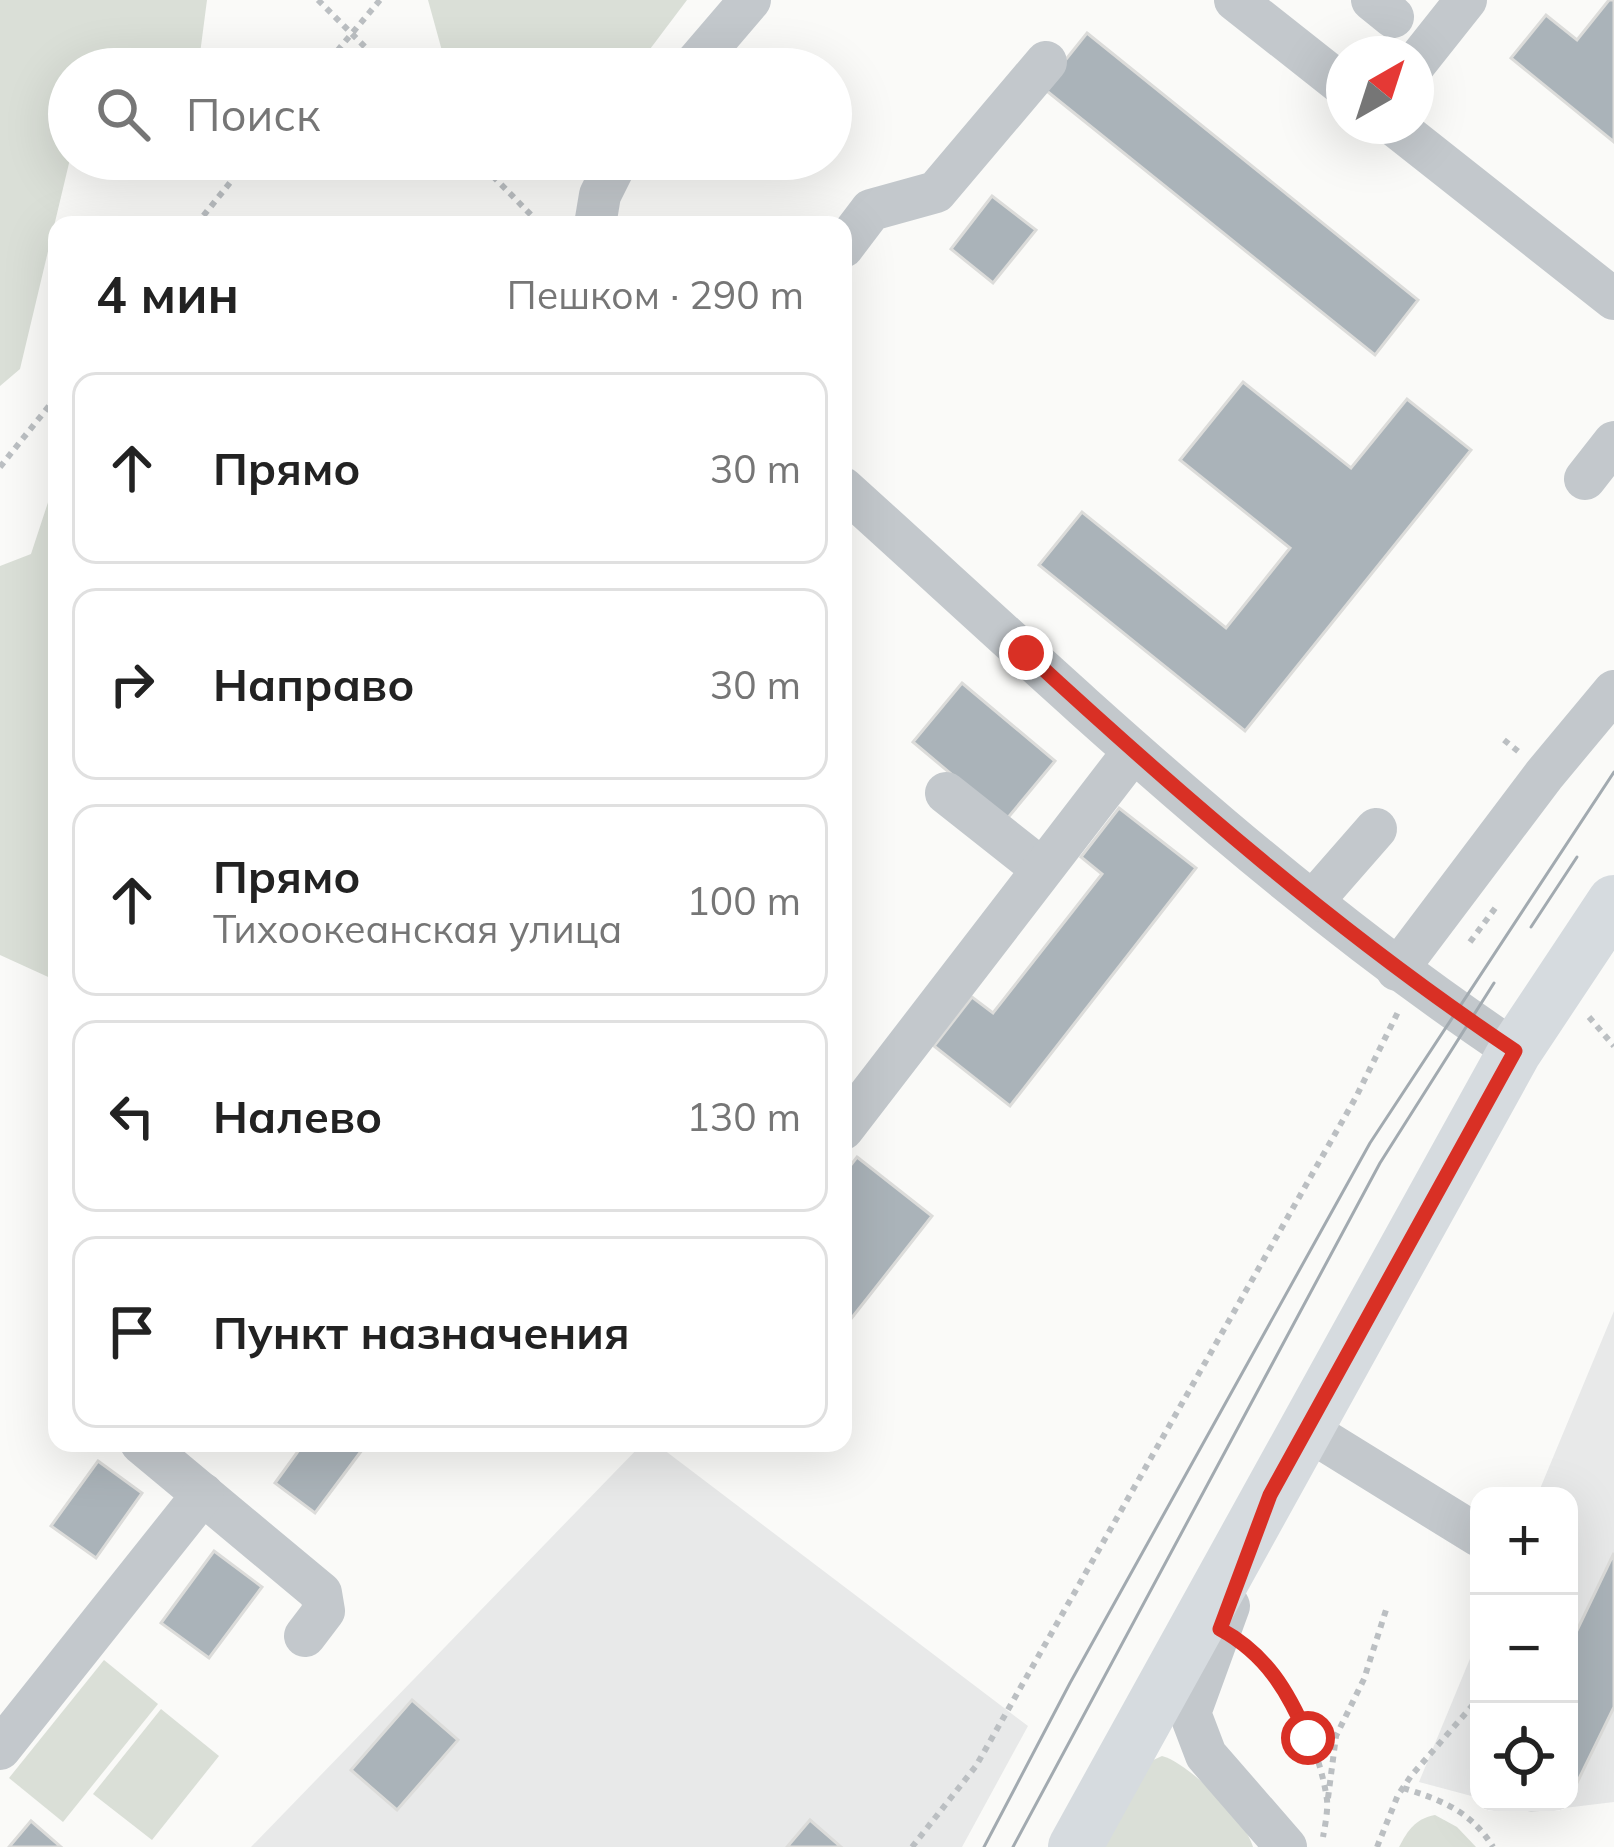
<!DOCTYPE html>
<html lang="ru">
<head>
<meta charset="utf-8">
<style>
  :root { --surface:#fff; --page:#f6f6f6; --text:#222; --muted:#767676; --line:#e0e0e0 }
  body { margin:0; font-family:Mulish,sans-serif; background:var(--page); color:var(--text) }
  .controls { position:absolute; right:36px; bottom:36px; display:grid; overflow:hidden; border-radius:24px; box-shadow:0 12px 48px #0002 }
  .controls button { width:108px; height:108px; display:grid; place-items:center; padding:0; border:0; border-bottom:3px solid var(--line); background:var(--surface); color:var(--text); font:60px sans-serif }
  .compass { position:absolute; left:1326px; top:36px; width:108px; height:108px; border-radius:50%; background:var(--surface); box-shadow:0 12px 48px #0002; rotate:39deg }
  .stop { position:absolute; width:36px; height:36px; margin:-27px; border:9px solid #d93025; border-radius:50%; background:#fff }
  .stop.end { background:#d93025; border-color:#fff; box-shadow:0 3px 12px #0008 }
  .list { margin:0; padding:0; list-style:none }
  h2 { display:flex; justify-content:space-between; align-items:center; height:156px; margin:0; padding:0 48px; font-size:51px }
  h2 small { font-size:39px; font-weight:400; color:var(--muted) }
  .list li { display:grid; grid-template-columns:78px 1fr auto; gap:36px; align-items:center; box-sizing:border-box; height:192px; margin:0 24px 24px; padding:0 24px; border:3px solid var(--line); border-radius:24px }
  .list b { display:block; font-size:45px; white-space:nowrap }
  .list p { margin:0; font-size:39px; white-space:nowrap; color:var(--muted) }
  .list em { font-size:39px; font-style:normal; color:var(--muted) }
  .icon { flex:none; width:66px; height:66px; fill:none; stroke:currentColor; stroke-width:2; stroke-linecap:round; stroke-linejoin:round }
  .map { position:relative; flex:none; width:1614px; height:1847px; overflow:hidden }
  .search { position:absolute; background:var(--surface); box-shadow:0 12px 48px #0002; left:48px; top:48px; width:804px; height:132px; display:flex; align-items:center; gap:30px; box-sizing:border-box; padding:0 42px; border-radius:66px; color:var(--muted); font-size:45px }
  .panel { position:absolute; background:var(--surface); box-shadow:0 12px 48px #0002; left:48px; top:216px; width:804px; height:1236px; border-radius:24px }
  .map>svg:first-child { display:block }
  .built { fill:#e8e9e9 }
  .green { fill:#dadfd7 }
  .building { fill:#aab3b9; stroke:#dcdcda; stroke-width:3 }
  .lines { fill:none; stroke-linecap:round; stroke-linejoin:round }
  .path { stroke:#bbbfc2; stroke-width:6; stroke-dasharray:6 6; stroke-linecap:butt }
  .minor { stroke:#c3c8cc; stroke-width:42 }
  .major { stroke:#d6dbdf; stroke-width:54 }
  .tram { stroke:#a2aab0; stroke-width:3 }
  .route { stroke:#d93025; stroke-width:15 }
</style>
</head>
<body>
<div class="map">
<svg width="1614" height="1847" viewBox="0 0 1614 1847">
  <rect width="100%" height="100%" fill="#fafaf8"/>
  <g class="built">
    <polygon points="1614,1311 1614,1802 1531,1812 1495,1802 1569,1802 1569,1496 1537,1496"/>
    <polygon points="643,1443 655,1443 1028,1726 962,1847 251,1847"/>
    <polygon points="1479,1637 1479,1798 1419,1782"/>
  </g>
  <g class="green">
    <polygon points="0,0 207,0 198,69 69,69 70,159 20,369 0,386"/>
    <polygon points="428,0 687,0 635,69 447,69"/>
    <polygon points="57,475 57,981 0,955 0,566 31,554"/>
    <polygon points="104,1660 158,1704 63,1822 9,1778"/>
    <polygon points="161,1709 219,1756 152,1840 93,1794"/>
    <path d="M1162 1756C1189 1763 1246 1821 1253 1847H1105L1149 1762Z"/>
    <path d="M1435 1815 1457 1827 1476 1847H1399C1408 1830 1415 1819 1435 1815Z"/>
  </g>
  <g class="building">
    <polygon points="1609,0 1614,0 1614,142 1511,58 1546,15 1577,40"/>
    <polygon points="1087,33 1418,300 1375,355 1043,88"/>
    <polygon points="992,196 1036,230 993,283 951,249"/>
    <polygon points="1243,382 1351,468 1407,399 1471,450 1245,731 1039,565 1082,512 1226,628 1290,548 1180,460"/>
    <polygon points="962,683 1055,761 1006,820 913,742"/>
    <polygon points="1119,808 1196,868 1010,1106 934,1046 972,997 993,1013 1102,874 1081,857"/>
    <polygon points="857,1157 932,1216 843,1329 843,1175"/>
    <polygon points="304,1443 365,1446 315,1513 275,1483"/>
    <polygon points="98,1461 142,1493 96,1558 51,1526"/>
    <polygon points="214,1551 262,1587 209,1658 161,1623"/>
    <polygon points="1614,1553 1614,1707 1571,1795 1569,1647"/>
    <polygon points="412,1700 458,1740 397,1810 351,1770"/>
    <polygon points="810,1820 841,1847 787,1847"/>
    <polygon points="31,1821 61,1847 9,1847"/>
  </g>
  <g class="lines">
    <g class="path">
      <polyline points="318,0 387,69"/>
      <polyline points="322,69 380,0"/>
      <polyline points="476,159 541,225"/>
      <polyline points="196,225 249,159"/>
      <polyline points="0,467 57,396"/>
      <polyline points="1504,740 1519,752"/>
      <polyline points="1470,942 1496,907"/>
      <polyline points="1589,1017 1614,1046"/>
      <path d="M1251 1650C1290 1683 1320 1749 1327 1800 1328 1811 1325 1826 1323 1837"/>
      <path d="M1403 1788C1441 1800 1471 1811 1493 1847"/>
      <polyline points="1328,1798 1336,1736 1364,1679 1386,1610"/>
      <polyline points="912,1847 976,1766 1356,1097 1398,1012"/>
      <polyline points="1377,1847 1398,1795 1411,1776 1479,1698"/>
    </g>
    <g class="minor">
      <polyline points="1235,0 1344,86"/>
      <polyline points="1372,0 1393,17"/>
      <polyline points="1416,63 1466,0"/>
      <polyline points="691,69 750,0"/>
      <polyline points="1395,126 1614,299"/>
      <polyline points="595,225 600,195 618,159"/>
      <polyline points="843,247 871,210 936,192 1046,62"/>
      <polyline points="1585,479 1614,442"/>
      <path d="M843 488C1060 684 1272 889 1515 1051"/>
      <polyline points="946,793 1042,869"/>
      <polyline points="1313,901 1376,829"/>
      <polyline points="1397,970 1544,775 1614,691"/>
      <polyline points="843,1129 1133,752"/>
      <polyline points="1306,1429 1479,1536"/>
      <polyline points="141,1443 321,1593 324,1611 305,1636"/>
      <polyline points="1229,1606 1190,1713 1206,1755 1286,1847"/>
      <polyline points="0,1749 203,1494"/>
    </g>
    <polyline class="major" points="1075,1847 1515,1051 1614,902"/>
    <g class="tram">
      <polyline points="1531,927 1577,857"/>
      <polyline points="984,1847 1070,1683 1370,1143 1614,772"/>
      <polyline points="1013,1847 1380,1163 1494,983"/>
    </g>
  </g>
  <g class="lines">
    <path class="route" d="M1026 653C1180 795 1340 934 1515 1051L1270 1495 1220 1629C1266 1654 1288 1691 1308 1738"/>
  </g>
</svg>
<div class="controls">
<button>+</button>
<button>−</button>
<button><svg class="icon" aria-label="locate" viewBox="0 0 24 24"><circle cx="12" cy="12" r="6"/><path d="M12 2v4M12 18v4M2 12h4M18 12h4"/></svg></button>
</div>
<svg class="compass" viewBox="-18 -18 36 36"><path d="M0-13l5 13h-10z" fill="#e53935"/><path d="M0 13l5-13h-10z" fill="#767676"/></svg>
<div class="stop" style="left:1308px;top:1738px"></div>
<div class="stop end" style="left:1026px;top:653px"></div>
<div class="search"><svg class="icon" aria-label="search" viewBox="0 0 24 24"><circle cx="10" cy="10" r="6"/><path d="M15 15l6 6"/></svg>Поиск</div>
<section class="panel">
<h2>4 мин<small>Пешком · 290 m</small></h2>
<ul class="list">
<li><svg class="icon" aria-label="ahead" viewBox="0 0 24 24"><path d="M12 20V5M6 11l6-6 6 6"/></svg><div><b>Прямо</b></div><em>30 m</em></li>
<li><svg class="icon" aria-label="right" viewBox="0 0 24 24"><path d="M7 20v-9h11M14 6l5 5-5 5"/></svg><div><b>Направо</b></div><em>30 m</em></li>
<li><svg class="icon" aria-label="ahead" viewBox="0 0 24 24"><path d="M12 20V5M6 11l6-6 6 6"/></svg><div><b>Прямо</b><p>Тихоокеанская улица</p></div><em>100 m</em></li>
<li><svg class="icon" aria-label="left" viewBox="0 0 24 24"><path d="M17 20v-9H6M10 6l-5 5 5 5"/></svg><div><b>Налево</b></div><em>130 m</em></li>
<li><svg class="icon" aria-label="arrive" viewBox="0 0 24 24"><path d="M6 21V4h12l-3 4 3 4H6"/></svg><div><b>Пункт назначения</b></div></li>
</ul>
</section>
</div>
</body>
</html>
